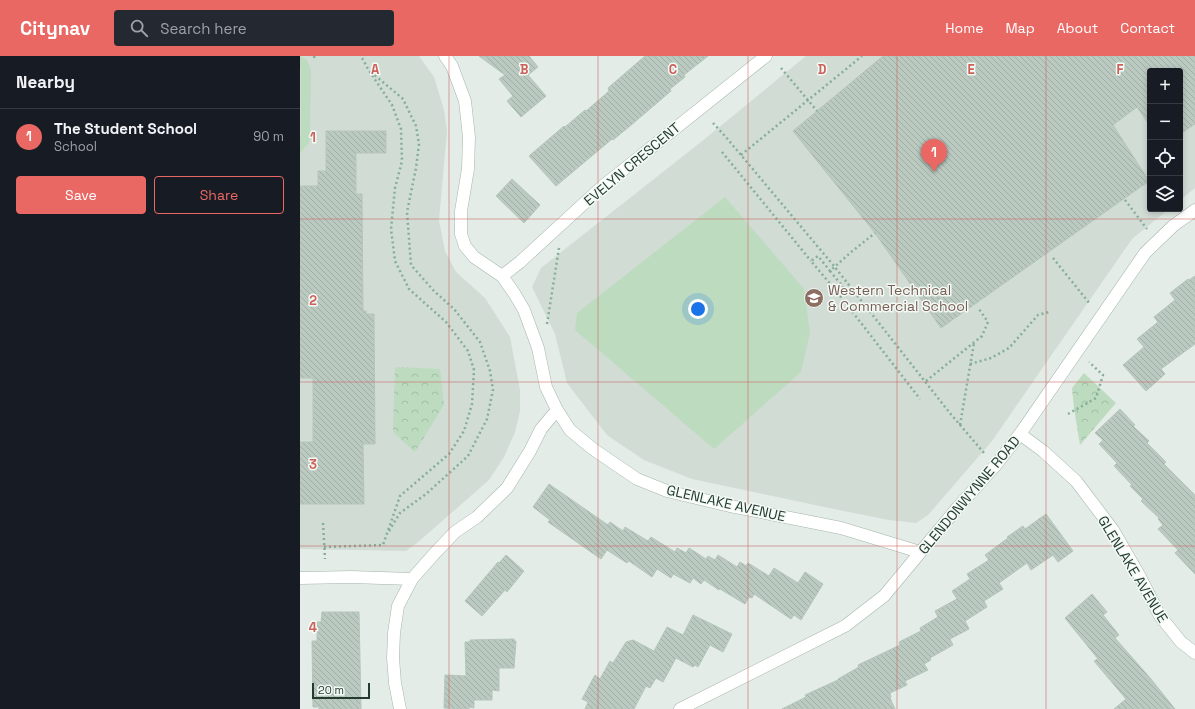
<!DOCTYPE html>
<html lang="en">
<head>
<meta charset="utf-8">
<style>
  :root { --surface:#171b24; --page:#242831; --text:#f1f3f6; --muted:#9ea1a6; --line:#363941; --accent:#ea6863 }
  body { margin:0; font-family:"Space Grotesk",sans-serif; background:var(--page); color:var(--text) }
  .controls { position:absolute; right:12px; top:12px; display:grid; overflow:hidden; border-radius:4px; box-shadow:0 2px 6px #0003 }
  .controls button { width:36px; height:36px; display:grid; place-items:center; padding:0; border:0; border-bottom:1px solid var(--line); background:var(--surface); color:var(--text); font:20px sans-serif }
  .scale { position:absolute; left:12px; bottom:10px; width:58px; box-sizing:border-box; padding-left:4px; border:2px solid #243c30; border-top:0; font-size:11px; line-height:14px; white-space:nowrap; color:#243c30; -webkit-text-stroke:3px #f3f9f5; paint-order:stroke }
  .you { position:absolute; left:398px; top:253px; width:14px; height:14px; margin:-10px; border:3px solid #fff; border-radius:50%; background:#1a73e8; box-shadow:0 0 0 6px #1a73e833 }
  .badge { display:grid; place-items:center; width:26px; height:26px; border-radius:50%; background:var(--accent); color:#fff; font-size:13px; font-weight:700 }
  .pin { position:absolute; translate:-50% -33px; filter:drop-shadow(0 1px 2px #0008) }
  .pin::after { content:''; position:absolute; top:21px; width:14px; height:12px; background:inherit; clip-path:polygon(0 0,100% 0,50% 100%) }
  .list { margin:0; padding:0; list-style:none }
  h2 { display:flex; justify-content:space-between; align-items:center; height:52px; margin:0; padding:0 16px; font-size:17px }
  h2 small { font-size:13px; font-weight:400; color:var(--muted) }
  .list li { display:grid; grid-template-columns:26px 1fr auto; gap:12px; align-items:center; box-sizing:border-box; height:56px; padding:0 16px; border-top:1px solid var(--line) }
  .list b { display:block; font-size:15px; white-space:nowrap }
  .list p { margin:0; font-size:13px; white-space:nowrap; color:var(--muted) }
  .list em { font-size:13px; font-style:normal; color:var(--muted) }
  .actions { display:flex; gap:8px; padding:12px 16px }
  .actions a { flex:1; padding:9px 0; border:1px solid var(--accent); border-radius:4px; text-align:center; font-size:14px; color:var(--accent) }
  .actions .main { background:var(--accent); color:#fff }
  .icon { flex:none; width:22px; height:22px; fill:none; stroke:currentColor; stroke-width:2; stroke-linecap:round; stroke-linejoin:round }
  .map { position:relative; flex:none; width:895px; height:653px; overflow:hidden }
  header { display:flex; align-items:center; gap:24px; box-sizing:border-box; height:56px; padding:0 20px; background:var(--accent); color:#fff }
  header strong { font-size:19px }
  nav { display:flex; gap:22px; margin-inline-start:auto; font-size:14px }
  .search { width:280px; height:36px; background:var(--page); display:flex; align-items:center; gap:10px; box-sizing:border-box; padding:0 14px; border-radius:4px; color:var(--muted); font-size:15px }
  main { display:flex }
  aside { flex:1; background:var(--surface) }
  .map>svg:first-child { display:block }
  .built { fill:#d1dcd5 }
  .grass { fill:#bddcbf }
  .forest { fill:url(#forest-crowns) }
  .building { fill:url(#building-back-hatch); stroke:#b6c5bc }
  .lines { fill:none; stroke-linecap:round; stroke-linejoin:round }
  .minor-casing { stroke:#a6b4ac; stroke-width:13 }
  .path { stroke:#85ae98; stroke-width:2.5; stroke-dasharray:2 3; stroke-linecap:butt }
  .minor { stroke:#fff; stroke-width:12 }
  .grid { fill:none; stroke:#cc615b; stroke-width:1; stroke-opacity:0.55 }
  .labels { text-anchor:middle; stroke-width:3; stroke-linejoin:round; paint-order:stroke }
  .street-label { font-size:14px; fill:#243c30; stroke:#f3f9f5 }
  .education-label { font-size:14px; fill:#785e54; stroke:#f3f9f5; text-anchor:start }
  .grid-label { font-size:13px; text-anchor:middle; font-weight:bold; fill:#cc615b; stroke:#f3f9f5; stroke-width:3; stroke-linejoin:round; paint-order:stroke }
</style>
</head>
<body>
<header>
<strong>Citynav</strong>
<div class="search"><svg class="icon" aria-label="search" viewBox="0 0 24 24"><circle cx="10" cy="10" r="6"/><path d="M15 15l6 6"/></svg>Search here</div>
<nav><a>Home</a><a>Map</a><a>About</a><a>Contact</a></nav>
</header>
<main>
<aside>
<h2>Nearby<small></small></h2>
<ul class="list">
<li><span class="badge">1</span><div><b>The Student School</b><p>School</p></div><em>90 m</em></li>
</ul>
<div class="actions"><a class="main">Save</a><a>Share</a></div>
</aside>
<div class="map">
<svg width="895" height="653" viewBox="0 0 895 653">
  <defs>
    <pattern id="forest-crowns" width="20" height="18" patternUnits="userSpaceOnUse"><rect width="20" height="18" fill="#bddcbf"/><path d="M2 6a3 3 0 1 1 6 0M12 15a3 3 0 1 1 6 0" fill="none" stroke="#a2bea4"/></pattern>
    <pattern id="building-back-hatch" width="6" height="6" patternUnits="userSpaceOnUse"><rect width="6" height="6" fill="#bbcac1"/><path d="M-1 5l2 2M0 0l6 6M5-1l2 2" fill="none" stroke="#a1aea6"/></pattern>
  </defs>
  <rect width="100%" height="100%" fill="#e3ece6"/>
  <g class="built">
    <polygon points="0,0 119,0 134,21 144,54 147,75 139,164 145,195 156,216 185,242 210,281 220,334 220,355 215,376 204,401 189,424 117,487 106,495 0,493"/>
    <polygon points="506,0 895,0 895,132 880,144 880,15 850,15 850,153 869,153 832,183 692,385 628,459 616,467 589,464 534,453 392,423 344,404 307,379 267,327 255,278 232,231 241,212 401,86"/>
  </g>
  <g class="grass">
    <polygon points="0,0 7,4 11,14 10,83 9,87 0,97 0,83 1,79 1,13 0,11"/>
    <polygon points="425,141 504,233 510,277 501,316 414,393 275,274 277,257"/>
  </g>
  <g class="forest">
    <polygon points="95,311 140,313 144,349 115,396 93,376"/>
    <polygon points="784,317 816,347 780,389 774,352 772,332"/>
  </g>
  <g class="building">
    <polygon points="179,0 229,0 238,11 228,19 246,40 221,61 207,45 213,40 199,23 205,19"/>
    <polygon points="345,0 408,0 384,19 385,21 370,33 371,35 330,70 313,84 312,83 256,130 229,100 264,70 265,71 285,54 286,55 308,36 309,34 308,32"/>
    <polygon points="583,0 895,0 895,68 880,78 880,15 850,15 850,70 837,51 813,69 849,125 641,272 575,177 493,75"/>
    <polygon points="26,75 86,75 86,97 56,97 56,138 62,138 63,255 66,255 66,258 74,258 75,388 63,388 64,448 0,448 0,386 13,386 13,322 0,322 0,130 18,130 18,115 26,115"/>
    <polygon points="212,123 240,149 224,167 196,140"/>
    <polygon points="895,220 895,288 861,313 865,318 846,335 823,309 844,291 837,283 858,266 854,261 875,244 870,237 888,223 889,224"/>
    <polygon points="820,353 835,369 833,370 849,385 847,387 866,406 864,408 895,439 895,518 875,497 878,494 858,473 863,469 858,463 859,462 841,445 843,443 830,430 832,429 814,410 817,407 799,388 803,384 795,377"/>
    <polygon points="249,428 308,469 310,466 323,475 325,471 348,485 351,481 375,496 377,492 386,497 389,492 406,503 408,500 415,504 418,499 437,511 440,506 446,510 448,507 469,520 474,512 498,527 505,516 523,528 501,564 494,559 491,563 454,538 452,542 449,541 445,548 420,533 419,534 404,524 401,528 393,522 390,527 373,518 371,522 357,513 352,521 329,505 327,507 307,494 301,503 248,466 250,464 233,451"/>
    <polygon points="746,458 773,495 758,506 753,499 731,514 727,507 699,527 703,533 684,545 687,551 665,565 669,573 650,583 653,589 630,602 631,604 624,608 628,614 605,625 607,629 590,637 591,641 590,642 595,653 482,653 506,641 505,639 538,624 538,623 559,611 558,609 600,589 599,586 621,575 620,572 638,561 635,555 657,543 652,535 670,523 667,518 689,504 685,499 708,482 707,481 723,470 725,473"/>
    <polygon points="206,499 224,515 207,536 205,534 182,560 165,545 198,506 199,507"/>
    <polygon points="792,538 807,556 803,559 819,579 815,582 851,623 875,653 814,653 826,643 794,605 798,603 765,562"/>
    <polygon points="22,556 59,556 61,653 19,653 19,651 13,651 12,585 17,585 17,566 21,566"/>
    <polygon points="393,559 432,578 423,596 410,589 398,611 395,609 393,611 376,602 363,626 356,622 350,632 346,630 334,653 285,653 288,646 282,643 295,619 300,623 310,605 313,607 326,586 333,584 354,595 367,571 383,579"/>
    <polygon points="214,583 214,585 216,585 214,612 199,612 199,635 192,634 192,644 174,644 174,652 169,651 169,653 144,652 145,619 166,620 165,586 170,586 170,584"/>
  </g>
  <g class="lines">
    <defs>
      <g id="minor">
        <polyline points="202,220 220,206 303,130 466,0"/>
        <polyline points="257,354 270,374 293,393 337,423 367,435 430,450 541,472 620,496"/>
        <polyline points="720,378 743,395 776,425 813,474 839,519 860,560 881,586 895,597"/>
        <polyline points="0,522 51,521 112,523"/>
        <polyline points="100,653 95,627 93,602 94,577 98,550 112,523 135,497 155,476 177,461 207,432 230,395 241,373 257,354 246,331 238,292 224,254 214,237 202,220 174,201 165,190 161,178 161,155 168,113 169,81 165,45 152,10 145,0"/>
        <polyline points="380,653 545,570 584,540 658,451 695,410 720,378 845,197 873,170 895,154"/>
      </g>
    </defs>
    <use href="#minor" class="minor-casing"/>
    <g class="path">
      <polyline points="14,0 15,4"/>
      <polyline points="481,12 517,55"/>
      <polyline points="71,16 103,43 116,70 119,88 116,112 107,156 111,209 134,235 154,253 180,286 190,315 193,334 187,363 168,400 126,438 100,457 89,475"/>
      <polyline points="413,67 425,80 534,210 649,356 684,397"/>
      <polyline points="422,96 511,205"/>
      <polyline points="441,99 562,0"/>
      <polyline points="825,144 847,173"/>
      <polyline points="753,202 790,248"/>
      <polyline points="530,215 543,231 537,236 511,205 518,200 530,215 550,197 575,177"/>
      <polyline points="537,236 620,343"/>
      <polyline points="247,268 259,192"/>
      <polyline points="670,308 691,302 709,292 738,259 749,256"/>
      <polyline points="626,325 682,280 688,266 679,253"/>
      <polyline points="768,358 796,342 803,319 789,306"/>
      <polyline points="660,369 674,287"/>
      <polyline points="23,467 25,503"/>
      <polyline points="24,491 83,489 100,440 149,398 164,375 172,348 174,314 168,295 146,266 109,233 95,205 91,173 95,132 102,105 101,73 92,49 68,13 61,0"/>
    </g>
    <use href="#minor" class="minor"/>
  </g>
  <path class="grid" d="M149 0V653M298 0V653M448 0V653M597 0V653M746 0V653M0 163H895M0 326H895M0 490H895"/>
  <defs>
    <symbol id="school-disc" viewBox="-11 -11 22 22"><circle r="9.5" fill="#8d6e63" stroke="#f3f9f5"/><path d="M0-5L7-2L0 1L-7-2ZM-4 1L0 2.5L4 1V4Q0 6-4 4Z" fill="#fff"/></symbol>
  </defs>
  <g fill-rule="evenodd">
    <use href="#school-disc" x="503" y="231" width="22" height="22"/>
  </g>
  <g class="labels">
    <g class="street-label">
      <text transform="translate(332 108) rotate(-40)" y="5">EVELYN CRESCENT</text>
      <text transform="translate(669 439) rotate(-50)" y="5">GLENDONWYNNE ROAD</text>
      <text transform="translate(426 447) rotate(13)" y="5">GLENLAKE AVENUE</text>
      <text transform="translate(833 513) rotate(59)" y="5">GLENLAKE AVENUE</text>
    </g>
    <g class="education-label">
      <text x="528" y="239">Western Technical<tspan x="528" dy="16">&amp; Commercial School</tspan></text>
    </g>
  </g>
  <g class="grid-label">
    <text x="75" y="18">A</text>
    <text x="224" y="18">B</text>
    <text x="373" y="18">C</text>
    <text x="522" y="18">D</text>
    <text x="671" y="18">E</text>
    <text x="820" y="18">F</text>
    <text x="13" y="86">1</text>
    <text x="13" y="249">2</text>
    <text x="13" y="413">3</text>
    <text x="13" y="576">4</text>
  </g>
</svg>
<div class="controls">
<button>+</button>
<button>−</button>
<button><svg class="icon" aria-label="locate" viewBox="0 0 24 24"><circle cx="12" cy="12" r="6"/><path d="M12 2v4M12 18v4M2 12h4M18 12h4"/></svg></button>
<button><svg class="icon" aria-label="layers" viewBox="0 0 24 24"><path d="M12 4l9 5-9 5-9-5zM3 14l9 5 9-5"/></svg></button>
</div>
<div class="scale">20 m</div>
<div class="you"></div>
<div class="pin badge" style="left:634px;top:116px">1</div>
</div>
</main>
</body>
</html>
